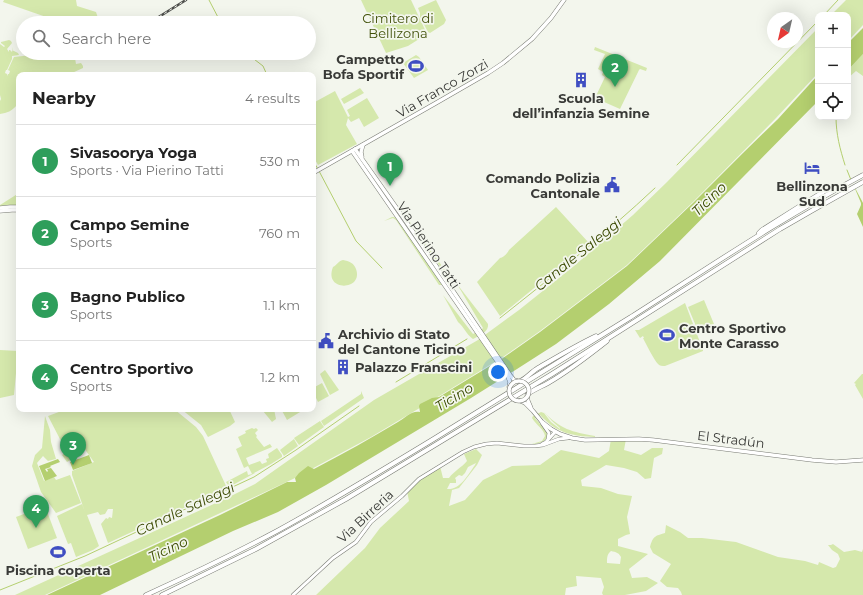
<!DOCTYPE html>
<html lang="en">
<head>
<meta charset="utf-8">
<style>
  :root { --surface:#fff; --page:#f6f6f6; --text:#222; --muted:#767676; --line:#e0e0e0; --accent:#3f4ec2 }
  body { margin:0; font-family:Montserrat,sans-serif; background:var(--page); color:var(--text) }
  .controls { position:absolute; right:12px; top:12px; display:grid; overflow:hidden; border-radius:8px; box-shadow:0 4px 16px #0002 }
  .controls button { width:36px; height:36px; display:grid; place-items:center; padding:0; border:0; border-bottom:1px solid var(--line); background:var(--surface); color:var(--text); font:20px sans-serif }
  .compass { position:absolute; left:767px; top:12px; width:36px; height:36px; border-radius:50%; background:var(--surface); box-shadow:0 4px 16px #0002; rotate:214deg }
  .you { position:absolute; left:498px; top:372px; width:14px; height:14px; margin:-10px; border:3px solid #fff; border-radius:50%; background:#1a73e8; box-shadow:0 0 0 6px #1a73e833 }
  .badge { display:grid; place-items:center; width:26px; height:26px; border-radius:50%; background:var(--accent); color:#fff; font-size:13px; font-weight:700 }
  .pin { position:absolute; translate:-50% -33px; filter:drop-shadow(0 1px 2px #0008) }
  .pin::after { content:''; position:absolute; top:21px; width:14px; height:12px; background:inherit; clip-path:polygon(0 0,100% 0,50% 100%) }
  .list { margin:0; padding:0; list-style:none }
  h2 { display:flex; justify-content:space-between; align-items:center; height:52px; margin:0; padding:0 16px; font-size:17px }
  h2 small { font-size:13px; font-weight:400; color:var(--muted) }
  .list li { display:grid; grid-template-columns:26px 1fr auto; gap:12px; align-items:center; box-sizing:border-box; height:72px; padding:0 16px; border-top:1px solid var(--line) }
  .list b { display:block; font-size:15px; white-space:nowrap }
  .list p { margin:0; font-size:13px; white-space:nowrap; color:var(--muted) }
  .list em { font-size:13px; font-style:normal; color:var(--muted) }
  .icon { flex:none; width:22px; height:22px; fill:none; stroke:currentColor; stroke-width:2; stroke-linecap:round; stroke-linejoin:round }
  .map { position:relative; flex:none; width:863px; height:595px; overflow:hidden }
  .search { position:absolute; background:var(--surface); box-shadow:0 4px 16px #0002; left:16px; top:16px; width:300px; height:44px; display:flex; align-items:center; gap:10px; box-sizing:border-box; padding:0 14px; border-radius:22px; color:var(--muted); font-size:15px }
  .panel { position:absolute; background:var(--surface); box-shadow:0 4px 16px #0002; left:16px; top:72px; width:300px; height:340px; border-radius:8px }
  .map>svg:first-child { display:block }
  .green { fill:#d5e8ac; fill-rule:evenodd }
  .water { fill:#b4cf6f }
  .lines { fill:none; stroke-linecap:round; stroke-linejoin:round }
  .stream { stroke:#b4cf6f; stroke-width:1 }
  .secondary-casing { stroke:#787a73; stroke-width:4 }
  .primary-casing { stroke:#787a73; stroke-width:4.5 }
  .highway-casing { stroke:#787a73; stroke-width:5 }
  .secondary { stroke:#fff; stroke-width:3 }
  .primary { stroke:#fff; stroke-width:3.5 }
  .highway { stroke:#fff; stroke-width:4 }
  .rail-casing { stroke:#4e4f4c; stroke-width:2.5 }
  .rail { stroke:#f3f6ed; stroke-width:1; stroke-dasharray:3; stroke-linecap:butt }
  .primary-bridge-casing { stroke:#787a73; stroke-width:4.5; stroke-linecap:butt }
  .primary-bridge { stroke:#fff; stroke-width:3.5 }
  .labels { text-anchor:middle; stroke-width:3.5; stroke-linejoin:round; paint-order:stroke }
  .park-label { font-size:13px; fill:#415109; stroke:#f3f6ed }
  .poi-label { font-size:13px; font-weight:bold; fill:#393a37; stroke:#f3f6ed }
  .street-label { font-size:13px; fill:#393a37; stroke:#f3f6ed }
  .water-label { font-size:14px; font-style:italic; fill:#3a4900; stroke:#f3f6ed }
</style>
</head>
<body>
<div class="map">
<svg width="863" height="595" viewBox="0 0 863 595">
  <rect width="100%" height="100%" fill="#f3f6ed"/>
  <g class="green">
    <polygon points="4,0 76,0 77,6 96,12 99,21 49,18 3,2"/>
    <polygon points="361,0 411,0 427,34 408,46 386,53"/>
    <polygon points="436,0 446,20 444,24 430,33 428,32 420,17 420,13 418,8"/>
    <polygon points="846,0 863,0 863,25 848,41 848,15 831,15"/>
    <polygon points="818,28 818,73 776,118 693,202 627,265 540,331 503,357 418,409 371,437 293,479 45,595 15,595 229,497 255,484 374,400 478,340 519,310 574,266 633,215 667,182"/>
    <path d="M9 40 11 41 12 43 7 49 9 52V50H10L12 52 13 47 12 50 18 53 19 55 12 56V59L7 70H6L5 73 7 74V76H12L13 82 12 76H7L8 74H9L10 71 8 70 13 59 14 57 32 55 34 56 36 54 35 53H73L77 54 78 55 75 58 76 64 81 63 83 66V68L72 73 70 75H19V100L17 101 16 99 17 105C12 111 7 113 0 114V101L1 99 0 95V44L4 47 5 46 1 43V42Z"/>
    <polygon points="595,47 647,68 646,71 640,69 639,70 620,109 595,98 605,77 602,75 603,72 598,69 605,54 594,50"/>
    <polygon points="863,54 863,76 856,71 848,78 848,70"/>
    <polygon points="416,55 419,57 428,70 414,78 403,63"/>
    <polygon points="360,88 364,93 344,104 341,99"/>
    <polygon points="335,91 348,117 350,116 347,110 367,98 379,118 364,127 359,118 351,122 348,118 346,125 357,144 318,165 313,156 313,103"/>
    <polygon points="19,193 19,205 0,206 0,205"/>
    <path d="M556 207 589 243 500 316 477 282 500 258C504 257 507 254 509 250 525 235 541 221 556 207Z"/>
    <polygon points="405,215 450,277 449,280"/>
    <polygon points="392,217 394,217 398,220 442,285 439,285 396,220 393,218 384,221"/>
    <path d="M343 260C349 261 354 263 356 269 364 291 323 292 333 267 337 265 338 261 343 260Z"/>
    <path d="M457 284 488 324C489 331 481 335 475 338L473 339C466 334 464 327 458 322L443 295 473 334 482 329 483 328Z"/>
    <polygon points="704,300 714,324 698,331 688,307"/>
    <path d="M685 303 703 350V351L665 366C662 366 660 366 658 364 654 360 646 344 643 338H644L643 336 640 338 635 330H639Z"/>
    <polygon points="0,350 18,351 14,395 0,398"/>
    <polygon points="325,370 339,390 330,395 320,374"/>
    <polygon points="862,374 863,374 863,399 855,385 856,384 854,383"/>
    <polygon points="322,383 329,396 318,402 313,392 313,388"/>
    <polygon points="361,391 364,398 324,426 321,421 361,394"/>
    <polygon points="67,409 174,409 196,427 203,436 227,488 108,543 101,524 106,518 108,519 109,517 112,518 113,509 108,509 105,514 100,515 98,512 87,515 99,546 93,550 76,557 71,543 68,544 57,516 82,504 85,512 72,475 72,471 94,462 81,444 72,448 74,458 67,462 62,455 67,452 71,449 66,439 61,441 48,416"/>
    <polygon points="181,409 229,409 235,422 230,426 208,437 201,425"/>
    <polygon points="262,409 274,409 276,419 272,422 263,411"/>
    <polygon points="281,409 305,409 287,420"/>
    <path d="M541 412 544 413 551 422 560 429V428L552 421 544 412C560 429 572 432 595 436V437C571 436 557 433 540 415L535 418C538 422 544 427 547 431 551 441 538 444 532 444L542 441 545 436C544 429 536 425 532 418L533 416Z"/>
    <polygon points="45,416 50,430 51,442 56,459 48,461 43,456 37,463 44,481 54,477 56,480 70,475 81,503 56,513 41,492 32,466 35,455 42,448"/>
    <polygon points="320,421 324,427 299,445 294,438"/>
    <polygon points="252,428 254,429 256,428 258,430 255,433 257,436 256,437 264,447 270,444 272,447 246,458 249,465 260,461 262,464 267,462 266,459 269,458 268,454 277,448 282,455 282,457 271,464 254,473 255,473 229,487 226,482 247,471 248,475 252,474 248,466 244,468 236,449 242,446 238,437 246,433 245,431"/>
    <polygon points="294,439 298,446 284,456 280,450"/>
    <path d="M611 439H626L624 450 641 455 652 448H663L662 454 654 458 651 478 645 479 637 472 624 468 606 465 581 480 582 486 601 488 618 494 632 496 627 517 630 534 626 535 618 539V546L648 554 629 569 632 578 647 577 658 583 646 591 625 595H603L602 593 604 587 601 578 576 576 577 586 566 588 565 595H316L365 548 380 528 409 501 407 491 418 480 440 466 443 478H449C454 471 461 468 467 461L464 454 476 449 482 455 477 465 459 488 452 490 449 506 465 500 483 480 512 466 540 465 561 450 599 458 609 451ZM476 463 475 465C468 475 460 490 447 489L450 483H456V480L455 478 459 475 462 476 465 473 468 467ZM611 551C616 552 619 553 621 557L620 564 607 563C607 558 607 554 611 551Z"/>
    <polygon points="45,506 57,538 28,549 16,517"/>
    <path d="M666 525 680 532 688 538H702L736 542 778 557 805 561 818 565 819 562 833 568 836 567 840 559 838 554 832 550 828 545H831L833 544 844 552 855 550 862 552 863 549V595H682L681 592 678 588 667 587 660 581 671 564 653 553 650 547C653 536 655 536 665 533Z"/>
  </g>
  <g class="water">
    <polygon points="863,28 863,54 848,70 848,43"/>
    <path d="M818 75V101L660 261 609 304 556 344 517 369 471 398 326 485 278 512 233 531 100 595H47L220 515 287 482H296L295 478 299 473 308 466 314 469C343 454 371 438 398 422 405 418 412 410 420 412L419 406 420 404 432 398 439 397 503 358 540 332 627 266 693 203 743 153 778 119Z"/>
    <polygon points="853,184 863,203 863,227 857,214 861,205 861,203"/>
    <polygon points="89,455 92,463 73,470 70,462"/>
    <polygon points="58,459 60,462 50,466 51,467 45,469 47,472 48,471 47,469 51,468 57,476 45,481 39,466"/>
  </g>
  <g class="lines">
    <g class="stream">
      <polyline points="209,0 221,23"/>
      <polyline points="824,15 838,0"/>
      <polyline points="246,53 263,66 267,75"/>
      <path d="M836 117C836 134 840 149 845 165"/>
      <polyline points="313,161 318,169"/>
      <polyline points="677,165 818,21"/>
      <polyline points="847,170 851,180"/>
      <polyline points="319,171 356,241 382,268"/>
      <path d="M500 318C553 276 606 234 655 188"/>
      <polyline points="396,382 467,339"/>
      <polyline points="0,590 85,556 254,477 296,450 359,406"/>
    </g>
    <defs>
      <g id="secondary">
        <polyline points="542,423 549,433 548,439"/>
        <polyline points="542,444 546,442 555,432"/>
        <polyline points="293,595 333,558 356,542 371,522 402,496 419,479 463,452 474,447 486,444 497,443 524,446 535,446 543,445 559,439 568,438"/>
      </g>
      <g id="primary">
        <polyline points="355,149 403,217 510,375 514,380 518,381"/>
        <polyline points="352,151 508,377 510,382 509,387"/>
        <polyline points="362,157 361,152 363,145"/>
        <polyline points="313,173 436,103 488,73 503,63 532,39 551,18 564,0"/>
        <polyline points="0,208 10,207 19,207"/>
        <polyline points="0,211 12,210 19,210"/>
        <polyline points="527,395 528,401 531,408"/>
        <polyline points="518,400 525,403 533,411 542,422 551,429 560,434 572,438 585,440 639,439 653,440 812,460 836,462 863,460"/>
      </g>
      <g id="highway">
        <polyline points="759,233 762,230 800,206 833,186"/>
        <path d="M520 381C526 379 531 372 538 368 557 357 575 346 596 336"/>
        <path d="M528 394C534 389 541 387 548 383 569 371 588 356 607 341"/>
        <path d="M146 595C190 575 234 554 277 531 330 502 381 471 432 440 499 399 565 358 631 317 708 268 783 217 863 175"/>
        <polyline points="162,595 256,549 346,499 552,374 780,229 813,210 863,182"/>
      </g>
    </defs>
    <use href="#secondary" class="secondary-casing"/>
    <use href="#primary" class="primary-casing"/>
    <use href="#highway" class="highway-casing"/>
    <use href="#secondary" class="secondary"/>
    <use href="#primary" class="primary"/>
    <use href="#highway" class="highway"/>
    <defs>
      <polyline id="rail" points="149,23 186,0"/>
    </defs>
    <use href="#rail" class="rail-casing"/>
    <use href="#rail" class="rail"/>
    <defs>
      <circle id="primary-bridge" cx="519" cy="391" r="10"/>
    </defs>
    <use href="#primary-bridge" class="primary-bridge-casing"/>
    <use href="#primary-bridge" class="primary-bridge"/>
  </g>
  <defs>
    <symbol id="stadium-bare" viewBox="-9 -9 18 18"><path d="M0-5a6.5 5 0 1 0 0 10a6.5 5 0 1 0 0-10ZM-3.5-1.8h7v3.6h-7Z" fill="#3f4ec2" stroke="#f3f6ed" stroke-width="2.5" paint-order="stroke"/></symbol>
    <symbol id="building-bare" viewBox="-9 -9 18 18"><path d="M-4-6H4V6H1V3H-1V6H-4ZM-2.5-4.3h1.7v1.8h-1.7ZM.8-4.3h1.7v1.8H.8ZM-2.5-1h1.7V.8h-1.7ZM.8-1h1.7V.8H.8Z" fill="#3f4ec2" stroke="#f3f6ed" stroke-width="2.5" paint-order="stroke"/></symbol>
    <symbol id="hotel-bare" viewBox="-9 -9 18 18"><path d="M-6-4.5h1.5V1H6V5H4.5V3h-9V5H-6ZM-4 0a1.8 1.8 0 1 1 3.6 0ZM.5 0V-2.5h3Q6-2.5 6 0Z" fill="#3f4ec2" stroke="#f3f6ed" stroke-width="2.5" paint-order="stroke"/></symbol>
    <symbol id="civic-bare" viewBox="-9 -9 18 18"><path d="M-.6-6.5H3V-4.5H.6V-3L4-1V1h2V6H-6V1h2V-1L-.6-3ZM-1.2 2.5V6h2.4V2.5Z" fill="#3f4ec2" stroke="#f3f6ed" stroke-width="2.5" paint-order="stroke"/></symbol>
  </defs>
  <g fill-rule="evenodd">
    <use href="#stadium-bare" x="405" y="55" width="22" height="22"/>
    <use href="#building-bare" x="570" y="69" width="22" height="22"/>
    <use href="#hotel-bare" x="801" y="157" width="22" height="22"/>
    <use href="#civic-bare" x="601" y="174" width="22" height="22"/>
    <use href="#stadium-bare" x="656" y="324" width="22" height="22"/>
    <use href="#civic-bare" x="315" y="330" width="22" height="22"/>
    <use href="#building-bare" x="332" y="356" width="22" height="22"/>
    <use href="#stadium-bare" x="47" y="541" width="22" height="22"/>
  </g>
  <g class="labels">
    <g class="park-label">
      <text x="398" y="23">Cimitero di<tspan x="398" dy="15">Bellizona</tspan></text>
    </g>
    <g class="poi-label">
      <text x="404" y="64" text-anchor="end">Campetto<tspan x="404" dy="15">Bofa Sportif</tspan></text>
      <text x="581" y="103">Scuola<tspan x="581" dy="15">dell’infanzia Semine</tspan></text>
      <text x="600" y="183" text-anchor="end">Comando Polizia<tspan x="600" dy="15">Cantonale</tspan></text>
      <text x="812" y="191">Bellinzona<tspan x="812" dy="15">Sud</tspan></text>
      <text x="679" y="333" text-anchor="start">Centro Sportivo<tspan x="679" dy="15">Monte Carasso</tspan></text>
      <text x="338" y="339" text-anchor="start">Archivio di Stato<tspan x="338" dy="15">del Cantone Ticino</tspan></text>
      <text x="355" y="372" text-anchor="start">Palazzo Franscini</text>
      <text x="58" y="575">Piscina coperta</text>
    </g>
    <g class="street-label">
      <text transform="translate(442 88) rotate(-30)" y="5">Via Franco Zorzi</text>
      <text transform="translate(429 245) rotate(56)" y="5">Via Pierino Tatti</text>
      <text transform="translate(731 439) rotate(7)" y="5">El Stradún</text>
      <text transform="translate(365 516) rotate(-43)" y="5">Via Birreria</text>
    </g>
    <g class="water-label">
      <text transform="translate(709 199) rotate(-44)" y="5">Ticino</text>
      <text transform="translate(578 254) rotate(-39)" y="5">Canale Saleggi</text>
      <text transform="translate(454 397) rotate(-31)" y="5">Ticino</text>
      <text transform="translate(185 509) rotate(-25)" y="5">Canale Saleggi</text>
      <text transform="translate(168 549) rotate(-25)" y="5">Ticino</text>
    </g>
  </g>
</svg>
<div class="controls">
<button>+</button>
<button>−</button>
<button><svg class="icon" aria-label="locate" viewBox="0 0 24 24"><circle cx="12" cy="12" r="6"/><path d="M12 2v4M12 18v4M2 12h4M18 12h4"/></svg></button>
</div>
<svg class="compass" viewBox="-18 -18 36 36"><path d="M0-13l5 13h-10z" fill="#e53935"/><path d="M0 13l5-13h-10z" fill="#767676"/></svg>
<div class="you"></div>
<div class="pin badge" style="left:390px;top:186px;background:#2e9e5b">1</div>
<div class="pin badge" style="left:615px;top:87px;background:#2e9e5b">2</div>
<div class="pin badge" style="left:73px;top:465px;background:#2e9e5b">3</div>
<div class="pin badge" style="left:36px;top:528px;background:#2e9e5b">4</div>
<div class="search"><svg class="icon" aria-label="search" viewBox="0 0 24 24"><circle cx="10" cy="10" r="6"/><path d="M15 15l6 6"/></svg>Search here</div>
<section class="panel">
<h2>Nearby<small>4 results</small></h2>
<ul class="list">
<li><span class="badge" style="background:#2e9e5b">1</span><div><b>Sivasoorya Yoga</b><p>Sports · Via Pierino Tatti</p></div><em>530 m</em></li>
<li><span class="badge" style="background:#2e9e5b">2</span><div><b>Campo Semine</b><p>Sports</p></div><em>760 m</em></li>
<li><span class="badge" style="background:#2e9e5b">3</span><div><b>Bagno Publico</b><p>Sports</p></div><em>1.1 km</em></li>
<li><span class="badge" style="background:#2e9e5b">4</span><div><b>Centro Sportivo</b><p>Sports</p></div><em>1.2 km</em></li>
</ul>
</section>
</div>
</body>
</html>
